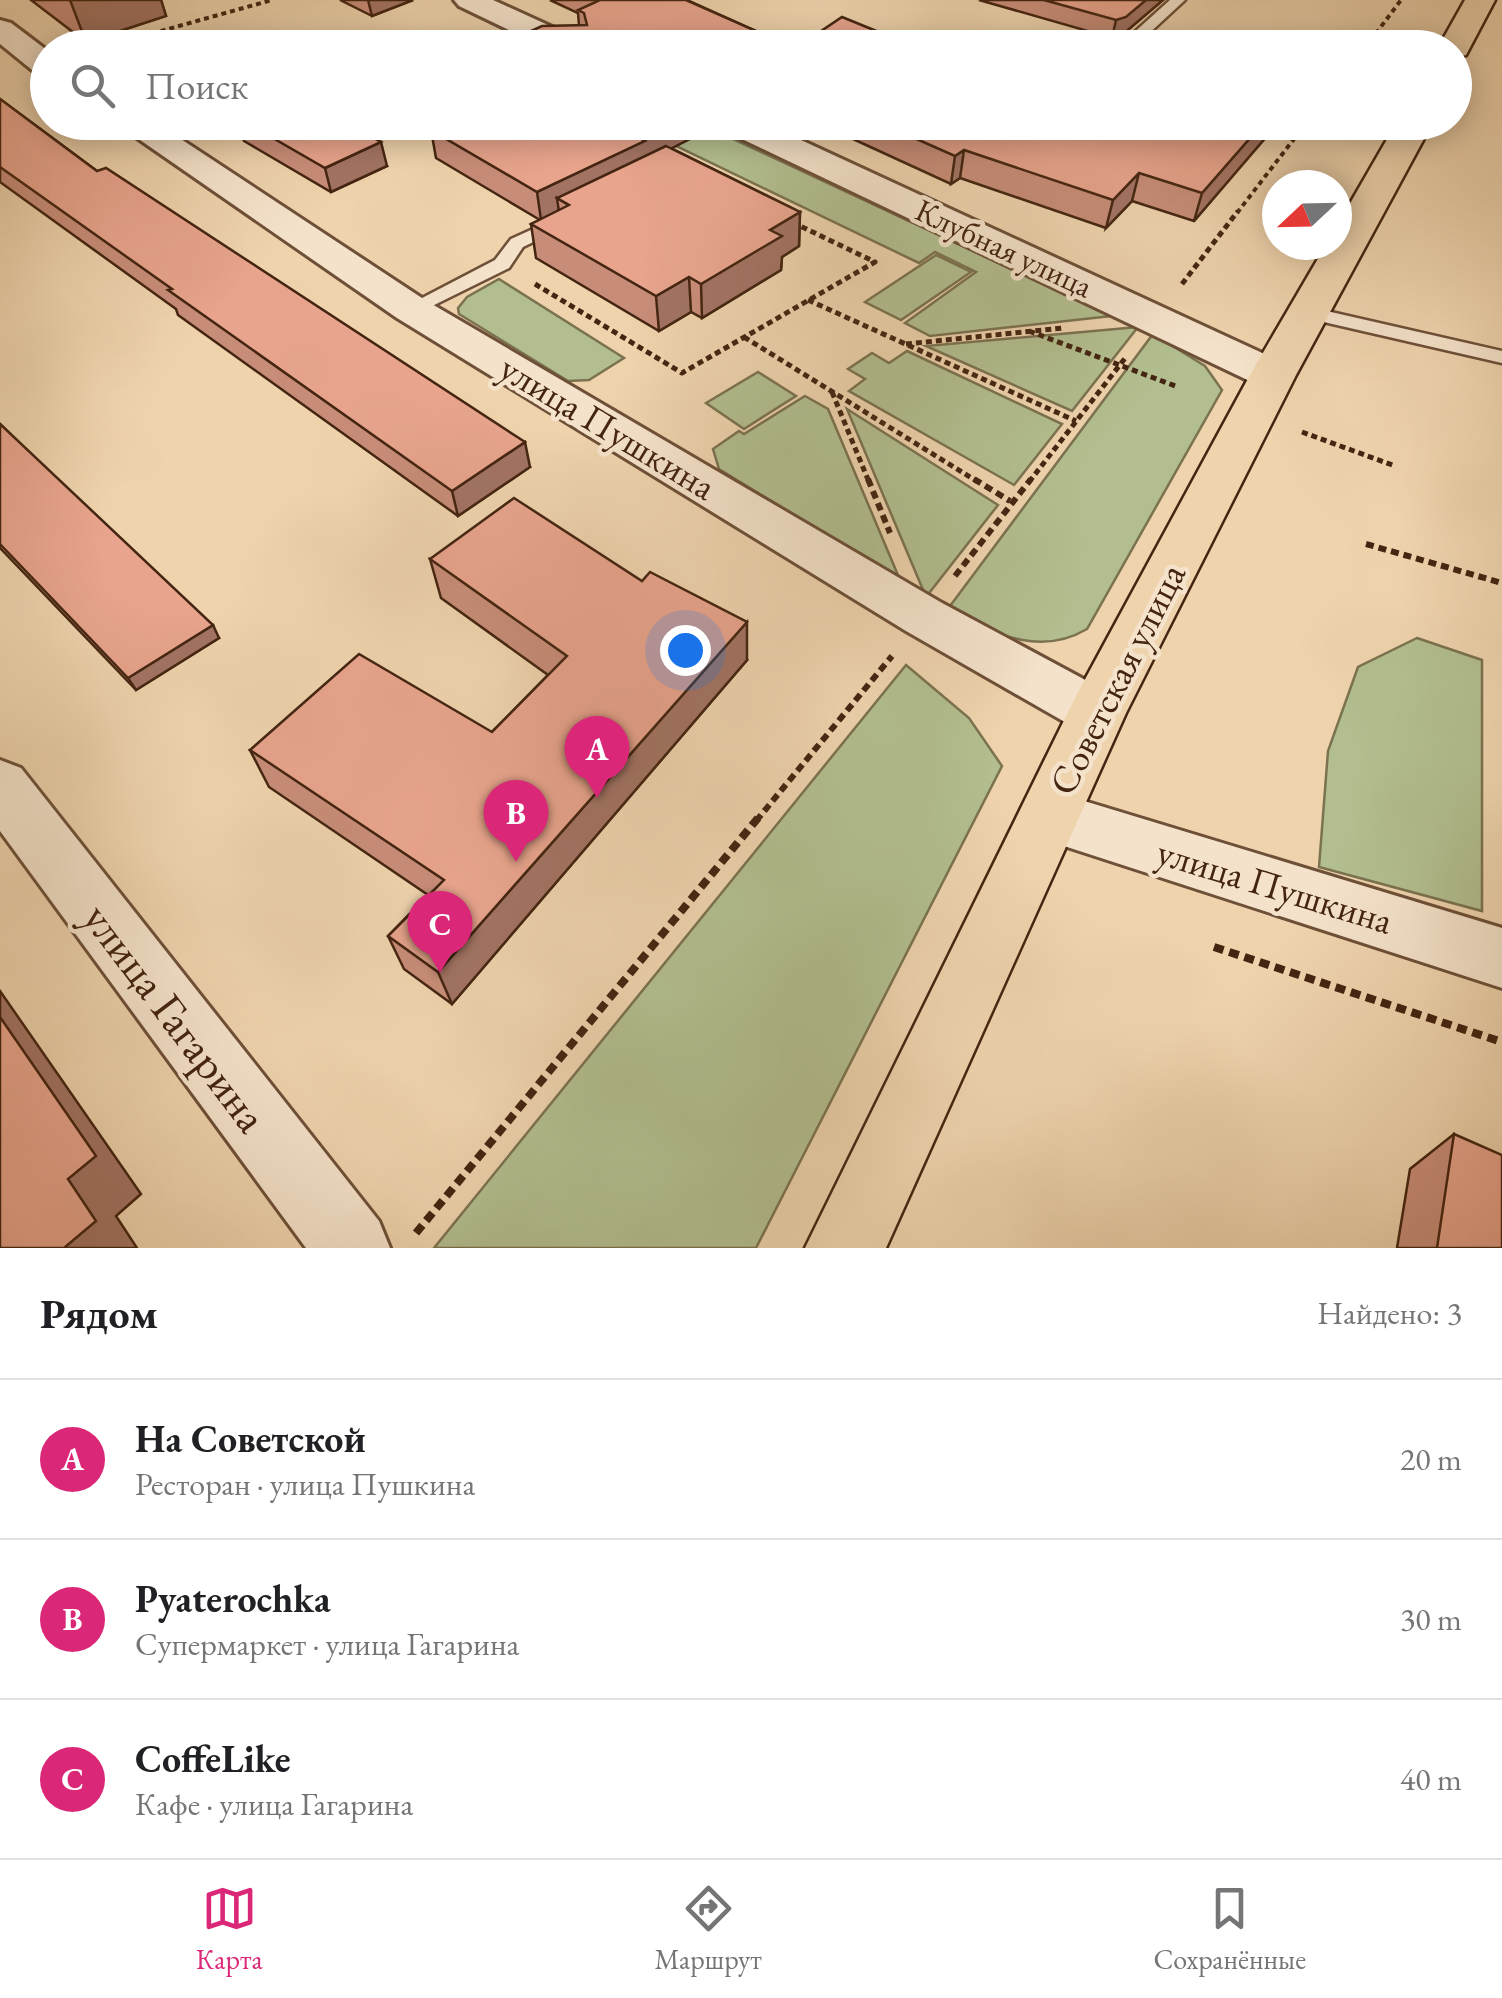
<!DOCTYPE html>
<html lang="ru">
<head>
<meta charset="utf-8">
<style>
  :root { --surface:#fff; --page:#f2f2f2; --text:#202124; --muted:#757577; --line:#e0e0e0; --accent:#db2777 }
  body { margin:0; font-family:"EB Garamond",serif; background:var(--page); color:var(--text) }
  .compass { position:absolute; left:1262px; top:170px; width:90px; height:90px; border-radius:50%; background:var(--surface); box-shadow:0 5px 25px #0003; rotate:248deg }
  .you { position:absolute; left:685px; top:650px; width:35px; height:35px; margin:-25px; border:8px solid #fff; border-radius:50%; background:#1a73e8; box-shadow:0 0 0 15px #1a73e833 }
  .badge { display:grid; place-items:center; width:65px; height:65px; border-radius:50%; background:var(--accent); color:#fff; font-size:32px; font-weight:700 }
  .pin { position:absolute; translate:-50% -82px; filter:drop-shadow(0 2px 5px #0008) }
  .pin::after { content:''; position:absolute; top:52px; width:35px; height:30px; background:inherit; clip-path:polygon(0 0,100% 0,50% 100%) }
  .list { margin:0; padding:0; list-style:none }
  h2 { display:flex; justify-content:space-between; align-items:center; height:130px; margin:0; padding:0 40px; font-size:42px }
  h2 small { font-size:32px; font-weight:400; color:var(--muted) }
  .list li { display:grid; grid-template-columns:65px 1fr auto; gap:30px; align-items:center; box-sizing:border-box; height:160px; padding:0 40px; border-top:2px solid var(--line) }
  .list b { display:block; font-size:38px; white-space:nowrap }
  .list p { margin:0; font-size:32px; white-space:nowrap; color:var(--muted) }
  .list em { font-size:32px; font-style:normal; color:var(--muted) }
  .icon { flex:none; width:55px; height:55px; fill:none; stroke:currentColor; stroke-width:2; stroke-linecap:round; stroke-linejoin:round }
  .map { position:relative; flex:none; width:1502px; height:1248px; overflow:hidden }
  .search { position:absolute; background:var(--surface); box-shadow:0 5px 25px #0003; left:30px; right:30px; top:30px; height:110px; display:flex; align-items:center; gap:25px; box-sizing:border-box; padding:0 35px; border-radius:55px; color:var(--muted); font-size:38px }
  .sheet { height:610px; background:var(--surface) }
  nav { display:flex; justify-content:space-around; align-items:center; box-sizing:border-box; height:140px; border-top:2px solid var(--line); background:var(--surface); font-size:28px; color:var(--muted) }
  nav a { display:grid; justify-items:center; gap:5px }
  nav .on { color:var(--accent) }
  .map>svg:first-child { display:block }
  .green { fill:#b2be8f; stroke:#7b7250; stroke-width:2.5 }
  .lines { fill:none; stroke-linecap:round; stroke-linejoin:round }
  .lane-casing { stroke:#6e5038; stroke-width:5 }
  .street-casing { stroke:#6e5038; stroke-width:6 }
  .primary-casing { stroke:#442511; stroke-width:5 }
  .path-far3 { stroke:#442511; stroke-width:4; stroke-dasharray:5 4; stroke-linecap:butt }
  .path-far2 { stroke:#442511; stroke-width:5; stroke-dasharray:6 4; stroke-linecap:butt }
  .path-far1 { stroke:#442511; stroke-width:6; stroke-dasharray:8 5; stroke-linecap:butt }
  .path { stroke:#442511; stroke-width:8; stroke-dasharray:10 6; stroke-linecap:butt }
  .lane { fill:#f4e2ca; fill-rule:evenodd }
  .street { fill:#f4e2ca; fill-rule:evenodd }
  .primary { fill:#eed3ad; fill-rule:evenodd }
  .wall { fill:#c88d79; stroke:#442511; stroke-width:2.5 }
  .shaded-wall { fill:#a27363; stroke:#442511; stroke-width:2.5 }
  .building { fill:#e8a48d; stroke:#442511; stroke-width:2.5 }
  .labels { text-anchor:middle; stroke-width:9; stroke-linejoin:round; paint-order:stroke }
  .far-street-label { font-size:32px; fill:#442511; stroke:#f4e2ca }
  .street-label { font-size:38px; fill:#442511; stroke:#f4e2ca }
  .near-street-label { font-size:45px; fill:#442511; stroke:#f4e2ca }
</style>
</head>
<body>
<div class="map">
<svg width="1502" height="1248" viewBox="0 0 1502 1248">
  <rect width="100%" height="100%" fill="#eed3ad"/>
  <filter id="stains"><feTurbulence type="fractalNoise" baseFrequency=".002" numOctaves="4"/><feColorMatrix values="0 0 0 0 .2 0 0 0 0 .09 0 0 0 0 .02 0 0 0 .5 -.17"/></filter>
  <radialGradient id="worn" r=".72"><stop offset=".6" stop-color="#630" stop-opacity="0"/><stop offset="1" stop-color="#630" stop-opacity=".3"/></radialGradient>
  <g class="green">
    <polygon points="699,123 1112,316 930,336 905,323 976,272 935,252 919,263 676,146"/>
    <polygon points="936,255 971,272 901,320 865,302"/>
    <polygon points="499,279 624,358 589,380 568,381 459,314 458,308 467,297"/>
    <polygon points="1138,327 1072,411 926,346"/>
    <path d="M1153 334 1205 366 1222 390 1087 629C1038 658 993 632 947 610Z"/>
    <polygon points="907,351 1062,424 1014,485 849,391 865,379 848,369 872,353 889,363"/>
    <polygon points="758,372 796,396 744,429 706,403"/>
    <polygon points="805,396 828,409 900,580 719,469 713,449 739,431 744,434"/>
    <polygon points="847,409 998,505 926,597"/>
    <polygon points="1417,638 1482,660 1482,911 1319,867 1328,751 1358,667"/>
    <polygon points="906,665 969,718 1002,766 756,1248 434,1248"/>
  </g>
  <g class="lines">
    <defs>
      <g id="lane">
        <polygon points="1170,0 1185,0 1144,38 1169,48 1092,48 1129,37"/>
        <polygon points="564,215 570,216 570,224 523,247 509,268 418,313 411,315 401,309 495,260 511,239"/>
        <polygon points="1309,307 1502,351 1502,363 1302,317 1302,309"/>
      </g>
      <g id="street">
        <polygon points="454,0 493,0 583,41 587,48 546,48 459,6"/>
        <polygon points="0,20 11,23 48,51 48,76 37,74 0,44"/>
        <polygon points="114,122 155,122 425,300 942,603 1117,697 1125,713 1117,729 1097,735 1077,729 906,631 397,318"/>
        <polygon points="716,122 762,122 1288,365 1295,375 1288,385 1273,388 1258,385 721,129"/>
        <polygon points="0,760 21,768 379,1221 390,1248 306,1248 0,831"/>
        <polygon points="1048,790 1502,928 1502,988 1027,834 1018,816 1027,798"/>
      </g>
      <g id="primary">
        <polygon points="1465,0 1495,0 1466,55 1454,58 1454,48 1438,48"/>
        <polygon points="1397,122 1433,122 1296,375 1126,713 886,1248 805,1248 1076,696 1250,375 1326,245 1337,245 1337,226"/>
      </g>
    </defs>
    <use href="#lane" class="lane-casing"/>
    <use href="#street" class="street-casing"/>
    <use href="#primary" class="primary-casing"/>
    <g class="path-far3">
      <polyline points="100,48 272,0"/>
      <polyline points="1365,48 1401,0"/>
      <polyline points="1237,213 1307,122"/>
    </g>
    <g class="path-far2">
      <polyline points="535,284 682,373 875,262 796,224"/>
      <polyline points="1182,284 1238,211"/>
      <polyline points="808,300 1076,421"/>
      <polyline points="1029,331 1178,387"/>
      <polyline points="744,337 978,482"/>
      <polyline points="906,344 1063,328"/>
      <polyline points="832,392 869,482"/>
      <polyline points="1302,432 1395,466"/>
      <polyline points="1029,482 1126,357"/>
    </g>
    <g class="path-far1">
      <polyline points="868,479 890,533"/>
      <polyline points="974,479 1010,501"/>
      <polyline points="1366,544 1502,583"/>
      <polyline points="955,576 1031,479"/>
      <polyline points="756,821 892,656"/>
    </g>
    <g class="path">
      <polyline points="1214,947 1502,1042"/>
      <polyline points="416,1233 758,818"/>
    </g>
    <use href="#lane" class="lane"/>
    <use href="#street" class="street"/>
    <use href="#primary" class="primary"/>
  </g>
  <g class="wall">
    <polygon points="31,0 161,0 166,16 86,42"/>
    <polygon points="340,0 413,0 372,16"/>
    <polygon points="550,0 688,0 687,0 794,48 579,25 578,13"/>
    <polygon points="979,0 1163,0 1122,35 1112,38"/>
    <polygon points="0,99 97,171 530,467 458,516 178,315 176,309 0,182"/>
    <polygon points="238,122 345,122 387,166 331,192 244,141"/>
    <polygon points="816,122 1279,122 1194,221 1132,201 1106,228 960,178 951,184"/>
    <polygon points="715,126 671,148 800,212 799,246 782,257 781,270 702,318 691,312 659,331 536,258 531,224 540,220 436,158 431,130"/>
    <polygon points="0,424 219,638 136,690 0,548"/>
    <polygon points="430,559 747,660 452,1004 404,969 388,936 428,895 269,787 250,750 492,732 548,675 441,598"/>
    <polygon points="1454,1134 1502,1248 1397,1248 1410,1169"/>
  </g>
  <g class="shaded-wall">
    <polygon points="70,0 161,0 166,16 86,42"/>
    <polygon points="368,0 413,0 372,16"/>
    <polygon points="1146,0 1163,0 1122,35 1112,38 1116,20"/>
    <polygon points="667,122 714,122 715,126 647,161 569,205 557,198 559,212 541,220 537,192"/>
    <polygon points="1264,122 1279,122 1194,221 1202,193"/>
    <polygon points="381,142 387,166 331,192 325,168"/>
    <polygon points="964,150 960,178 951,184 955,156"/>
    <polygon points="1139,173 1132,201 1106,228 1113,200"/>
    <polygon points="800,212 799,246 782,257 781,270 702,318 701,284 770,230"/>
    <polygon points="689,277 691,312 659,331 656,296"/>
    <polygon points="525,442 530,467 458,516 452,491"/>
    <polygon points="747,622 747,660 452,1004 438,972"/>
    <polygon points="213,625 219,638 136,690 128,678"/>
    <polygon points="0,991 141,1194 116,1216 137,1248 64,1248 68,1179 0,1017"/>
  </g>
  <g class="building">
    <polygon points="600,0 686,0 794,48 493,48 542,26 587,25 584,13 578,10"/>
    <polygon points="1044,0 1146,0 1126,17 1116,20"/>
    <polygon points="842,17 918,48 796,48"/>
    <polygon points="1138,34 1187,48 1123,48"/>
    <polygon points="0,99 97,171 106,168 525,442 452,491 168,290 172,289 0,167"/>
    <polygon points="245,122 345,122 381,142 325,168"/>
    <polygon points="448,122 667,122 638,137 645,141 537,192 431,130"/>
    <polygon points="878,122 1264,122 1202,193 1139,173 1113,200 964,150 955,156"/>
    <polygon points="666,146 800,212 770,230 782,236 701,284 689,277 656,296 531,224 569,205 557,198"/>
    <polygon points="0,424 213,625 128,678 0,544"/>
    <polygon points="514,498 642,581 650,572 747,622 438,972 388,936 444,880 250,750 359,654 492,732 567,656 430,559"/>
    <polygon points="0,1017 96,1156 68,1179 96,1221 64,1248 0,1248"/>
    <polygon points="1454,1134 1502,1155 1502,1248 1437,1248"/>
  </g>
  <g class="labels">
    <g class="far-street-label">
      <text transform="translate(1004 248) rotate(25)" y="11">Клубная улица</text>
    </g>
    <g class="street-label">
      <text transform="translate(608 427) rotate(31)" y="13">улица Пушкина</text>
      <text transform="translate(1117 679) rotate(-63)" y="13">Советская улица</text>
      <text transform="translate(1275 886) rotate(17)" y="13">улица Пушкина</text>
    </g>
    <g class="near-street-label">
      <text transform="translate(176 1017) rotate(53)" y="16">улица Гагарина</text>
    </g>
  </g>
  <rect width="100%" height="100%" filter="url(#stains)"/>
  <rect width="100%" height="100%" fill="url(#worn)"/>
</svg>
<svg class="compass" viewBox="-18 -18 36 36"><path d="M0-13l5 13h-10z" fill="#e53935"/><path d="M0 13l5-13h-10z" fill="#757577"/></svg>
<div class="you"></div>
<div class="pin badge" style="left:597px;top:798px">A</div>
<div class="pin badge" style="left:516px;top:862px">B</div>
<div class="pin badge" style="left:440px;top:973px">C</div>
<div class="search"><svg class="icon" aria-label="search" viewBox="0 0 24 24"><circle cx="10" cy="10" r="6"/><path d="M15 15l6 6"/></svg>Поиск</div>
</div>
<section class="sheet">
<h2>Рядом<small>Найдено: 3</small></h2>
<ul class="list">
<li><span class="badge">A</span><div><b>На Советской</b><p>Ресторан · улица Пушкина</p></div><em>20 m</em></li>
<li><span class="badge">B</span><div><b>Pyaterochka</b><p>Супермаркет · улица Гагарина</p></div><em>30 m</em></li>
<li><span class="badge">C</span><div><b>CoffeLike</b><p>Кафе · улица Гагарина</p></div><em>40 m</em></li>
</ul>
</section>
<nav>
<a class="on"><svg class="icon" aria-label="map" viewBox="0 0 24 24"><path d="M3 6l6-2 6 2 6-2v14l-6 2-6-2-6 2zM9 4v14M15 6v14"/></svg>Карта</a>
<a><svg class="icon" aria-label="directions" viewBox="0 0 24 24"><path d="M12 3l9 9-9 9-9-9zM9 14v-3h6M13 9l2 2-2 2"/></svg>Маршрут</a>
<a><svg class="icon" aria-label="saved" viewBox="0 0 24 24"><path d="M7 4h10v16l-5-4-5 4z"/></svg>Сохранённые</a>
</nav>
</body>
</html>
